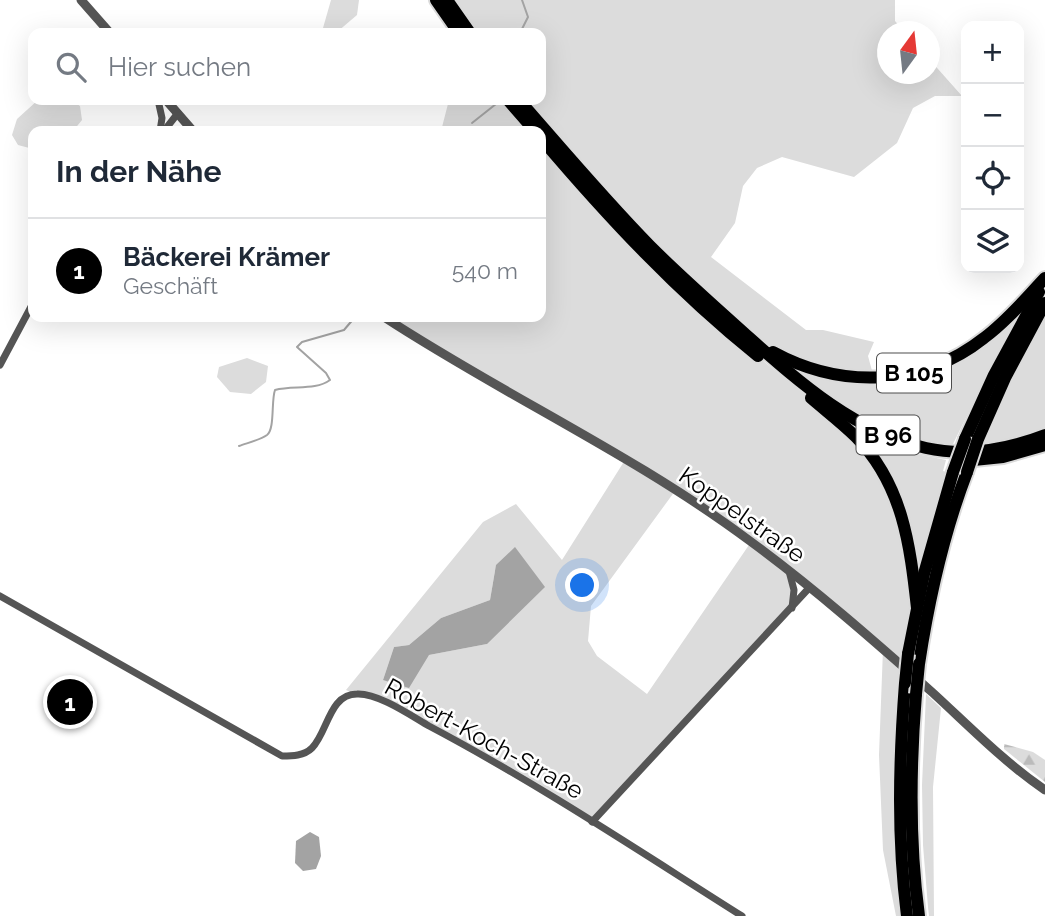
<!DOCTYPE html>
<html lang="de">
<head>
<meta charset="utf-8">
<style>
  :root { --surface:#fff; --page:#f2f2f3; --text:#1f2937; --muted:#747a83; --line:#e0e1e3; --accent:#000 }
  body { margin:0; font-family:Raleway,sans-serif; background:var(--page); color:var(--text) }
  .controls { position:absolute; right:21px; top:21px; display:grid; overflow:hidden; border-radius:14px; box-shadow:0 7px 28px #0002 }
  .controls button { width:63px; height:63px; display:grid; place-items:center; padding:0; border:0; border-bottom:2px solid var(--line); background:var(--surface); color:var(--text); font:35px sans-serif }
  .compass { position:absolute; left:877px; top:21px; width:63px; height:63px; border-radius:50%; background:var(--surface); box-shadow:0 7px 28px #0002; rotate:15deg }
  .you { position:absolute; left:583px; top:586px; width:24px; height:24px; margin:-18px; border:5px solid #fff; border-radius:50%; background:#1a73e8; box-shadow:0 0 0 10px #1a73e833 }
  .badge { display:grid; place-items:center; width:46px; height:46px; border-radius:50%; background:var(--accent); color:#fff; font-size:23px; font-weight:700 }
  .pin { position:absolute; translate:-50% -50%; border:4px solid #fff; box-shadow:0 2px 7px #0006 }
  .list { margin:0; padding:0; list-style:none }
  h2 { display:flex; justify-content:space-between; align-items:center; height:91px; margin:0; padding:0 28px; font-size:30px }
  h2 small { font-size:23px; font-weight:400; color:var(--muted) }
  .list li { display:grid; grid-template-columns:46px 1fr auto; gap:21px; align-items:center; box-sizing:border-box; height:105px; padding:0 28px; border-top:2px solid var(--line) }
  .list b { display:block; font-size:26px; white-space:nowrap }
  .list p { margin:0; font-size:23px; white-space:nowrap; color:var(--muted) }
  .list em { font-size:23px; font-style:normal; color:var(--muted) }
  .icon { flex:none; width:38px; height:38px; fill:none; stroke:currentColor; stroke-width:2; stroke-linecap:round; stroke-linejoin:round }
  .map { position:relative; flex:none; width:1045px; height:916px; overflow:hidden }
  .search { position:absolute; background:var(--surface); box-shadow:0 7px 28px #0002; left:28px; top:28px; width:518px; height:77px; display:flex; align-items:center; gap:18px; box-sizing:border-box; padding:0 24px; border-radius:14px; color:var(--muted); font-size:26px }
  .panel { position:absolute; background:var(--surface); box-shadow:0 7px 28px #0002; left:28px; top:126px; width:518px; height:196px; border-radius:14px }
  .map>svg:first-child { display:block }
  .green { fill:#dcdcdc; fill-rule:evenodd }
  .forest { fill:url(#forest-firs) }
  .water { fill:#a3a3a3 }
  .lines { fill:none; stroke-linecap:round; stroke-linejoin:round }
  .stream { stroke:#a3a3a3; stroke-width:2 }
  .trunk-casing { stroke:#dbdbdb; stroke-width:16 }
  .minor { stroke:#555; stroke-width:7 }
  .tertiary { stroke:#555; stroke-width:9 }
  .trunk { stroke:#000; stroke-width:12 }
  .trunk-bridge-casing { stroke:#dbdbdb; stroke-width:16; stroke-linecap:butt }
  .trunk-bridge { stroke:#000; stroke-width:12 }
  .labels { text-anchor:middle; stroke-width:5; stroke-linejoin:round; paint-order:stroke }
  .shield { fill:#fff; stroke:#4c4c4c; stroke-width:2 }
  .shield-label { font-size:23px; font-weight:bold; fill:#000 }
  .street-label { font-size:24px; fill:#000; stroke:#fff }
</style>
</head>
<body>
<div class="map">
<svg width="1045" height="916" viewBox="0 0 1045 916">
  <defs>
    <pattern id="forest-firs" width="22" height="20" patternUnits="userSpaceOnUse" patternTransform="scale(1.75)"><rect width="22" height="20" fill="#dcdcdc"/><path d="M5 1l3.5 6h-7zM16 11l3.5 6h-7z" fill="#bbb"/></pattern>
  </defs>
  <rect width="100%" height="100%" fill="#fff"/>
  <g class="green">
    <polygon points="331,0 359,0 357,15 337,32 323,28"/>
    <polygon points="453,0 895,0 895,21 904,31 888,32 888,74 930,74 930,60 962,96 935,96 913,108 897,143 854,177 782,157 757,168 743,186 735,223 711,257 806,330 823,330 874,342 868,356 874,378 860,378 756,344 685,280 525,100 541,100 541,33 476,33"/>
    <polygon points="38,100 71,100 80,106 82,120 73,131 33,131 33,149 18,145 12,135 17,119"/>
    <polygon points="449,100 500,100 505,106 513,106 535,131 441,131"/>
    <path d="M541 138 751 351 846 428 878 464 911 555 907 916H896L883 850 879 755 883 649 790 572 794 590 792 608 592 822 371 695 355 694 346 690 483 522 516 504 562 560 625 460 384 317H541ZM675 491 751 542 647 694 597 656 588 641 591 606ZM496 565 487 644 429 655 383 680 394 647 409 645 441 618 490 600Z"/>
    <polygon points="1022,305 951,448 904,438 863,419 802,378 807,370 834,378 933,369"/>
    <polygon points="1045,317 1045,432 983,447 1010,383"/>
    <polygon points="247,358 268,366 266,382 251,394 230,392 217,377 219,367"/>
    <polygon points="856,429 907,452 946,460 943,471 946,472 918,570 912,539"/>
    <polygon points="926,694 941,708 933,787 934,916 929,916 928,907 923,845 922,785"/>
  </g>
  <polygon class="forest" points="1004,744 1033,752 1045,760 1045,782 1004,749"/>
  <g class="water">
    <polygon points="515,547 545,587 487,644 429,655 409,688 383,680 394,647 409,645 441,618 490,600 496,565"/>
    <polygon points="310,832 319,837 321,856 316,869 303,871 295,863 296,841"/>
  </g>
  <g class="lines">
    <g class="stream">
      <polyline points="520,33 528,17 522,0"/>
      <polyline points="472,123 501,100"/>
      <path d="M239 446C247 443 260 440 267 435 275 429 271 401 275 390 293 385 315 391 330 380L326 373 297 347 302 342 344 330 355 317"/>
    </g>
    <defs>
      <g id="trunk">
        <polyline points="436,0 459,33"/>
        <polyline points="447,0 470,33"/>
        <polyline points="508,100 535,131"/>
        <path d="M519 100C562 149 604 199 650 246 680 276 712 304 744 333 797 380 854 432 926 448 967 457 1006 450 1045 435"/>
        <path d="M541 138C608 217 677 291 758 356"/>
        <path d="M773 352C841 389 922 387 984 338 1007 321 1026 298 1045 278"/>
        <path d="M811 398C826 411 842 423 856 437 903 485 910 545 917 608"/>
        <polyline points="965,439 994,375 1039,292"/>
        <polyline points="978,439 1005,378 1045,303"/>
        <polyline points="964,461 1003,457 1045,445"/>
        <polyline points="908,654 924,574 953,472"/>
        <path d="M919 664C929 598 943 535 967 472"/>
        <path d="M905 683C899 761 897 838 907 916"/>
        <path d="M916 694C910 768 909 842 919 916"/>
      </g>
    </defs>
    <use href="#trunk" class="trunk-casing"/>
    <g class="minor">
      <polyline points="158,100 162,118 160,131"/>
      <polyline points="164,131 178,113"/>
      <polyline points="0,365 33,303"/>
      <polyline points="789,571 794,590 792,608"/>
      <path d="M0 596 282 756C292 756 304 756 312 748 328 732 329 694 357 694 378 693 410 715 429 726 537 783 639 851 742 916"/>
      <polyline points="592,822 810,587"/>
    </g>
    <g class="tertiary">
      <polyline points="81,0 110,33"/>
      <polyline points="166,100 193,131"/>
      <path d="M384 317C503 395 635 455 750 541 814 588 873 640 933 693 969 726 1004 762 1045 790"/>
    </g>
    <use href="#trunk" class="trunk"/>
    <defs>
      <g id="trunk-bridge">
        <polyline points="953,472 965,439"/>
        <polyline points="967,472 978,439"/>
        <polyline points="905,683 908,654"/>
        <polyline points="916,694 919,664"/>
      </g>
    </defs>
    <use href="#trunk-bridge" class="trunk-bridge-casing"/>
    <use href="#trunk-bridge" class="trunk-bridge"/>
  </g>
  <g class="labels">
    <g class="shield">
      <rect x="877" y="353.5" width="74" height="39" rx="5"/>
      <rect x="856.5" y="415.5" width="63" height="39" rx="5"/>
    </g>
    <g class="shield-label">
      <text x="914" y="381">B 105</text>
      <text x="888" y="443">B 96</text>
    </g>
    <g class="street-label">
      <text transform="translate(742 515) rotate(35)" y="8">Koppelstraße</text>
      <text transform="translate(484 739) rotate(29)" y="8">Robert-Koch-Straße</text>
    </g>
  </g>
</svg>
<div class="controls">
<button>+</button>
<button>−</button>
<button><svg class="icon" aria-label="locate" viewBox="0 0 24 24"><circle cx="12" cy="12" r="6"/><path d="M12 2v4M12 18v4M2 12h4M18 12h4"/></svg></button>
<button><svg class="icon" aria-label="layers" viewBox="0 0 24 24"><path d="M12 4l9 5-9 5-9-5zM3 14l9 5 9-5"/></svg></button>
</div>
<svg class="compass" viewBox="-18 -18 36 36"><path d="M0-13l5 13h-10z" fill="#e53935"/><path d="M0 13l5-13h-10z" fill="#747a83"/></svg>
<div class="you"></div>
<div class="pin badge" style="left:70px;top:702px">1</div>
<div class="search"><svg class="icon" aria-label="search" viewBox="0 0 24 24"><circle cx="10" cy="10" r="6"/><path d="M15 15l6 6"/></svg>Hier suchen</div>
<section class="panel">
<h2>In der Nähe<small></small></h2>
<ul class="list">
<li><span class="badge">1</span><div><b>Bäckerei Krämer</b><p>Geschäft</p></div><em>540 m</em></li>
</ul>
</section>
</div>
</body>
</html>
